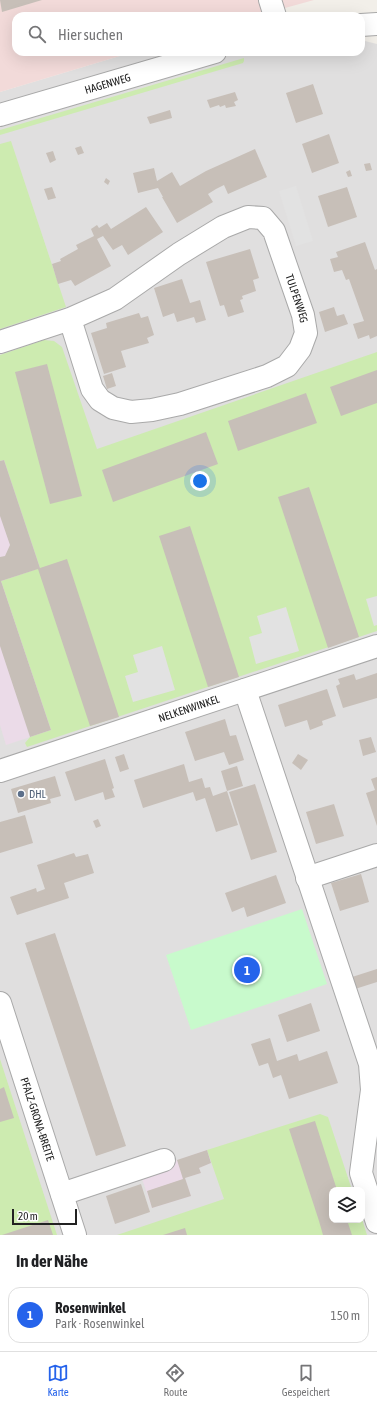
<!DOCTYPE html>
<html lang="de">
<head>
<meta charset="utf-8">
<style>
  :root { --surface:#fff; --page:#f2f2f2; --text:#202124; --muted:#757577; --line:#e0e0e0; --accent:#2563eb }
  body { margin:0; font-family:"Asap Condensed",sans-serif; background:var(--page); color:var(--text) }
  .controls { position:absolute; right:12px; bottom:12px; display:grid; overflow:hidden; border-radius:8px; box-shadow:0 4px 16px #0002 }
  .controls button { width:36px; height:36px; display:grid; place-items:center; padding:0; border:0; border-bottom:1px solid var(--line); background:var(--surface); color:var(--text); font:20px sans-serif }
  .scale { position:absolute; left:12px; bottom:10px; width:65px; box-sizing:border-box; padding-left:4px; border:2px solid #222; border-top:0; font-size:11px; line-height:14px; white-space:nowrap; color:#222; -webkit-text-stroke:3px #fff; paint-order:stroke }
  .you { position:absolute; left:200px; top:481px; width:14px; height:14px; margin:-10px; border:3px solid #fff; border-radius:50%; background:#1a73e8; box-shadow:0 0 0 6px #1a73e833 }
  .badge { display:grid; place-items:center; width:26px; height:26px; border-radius:50%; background:var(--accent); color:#fff; font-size:13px; font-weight:700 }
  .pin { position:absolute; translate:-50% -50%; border:2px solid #fff; box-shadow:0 1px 4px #0006 }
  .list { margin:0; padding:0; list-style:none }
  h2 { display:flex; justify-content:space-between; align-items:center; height:52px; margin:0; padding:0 16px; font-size:17px }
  h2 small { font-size:13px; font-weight:400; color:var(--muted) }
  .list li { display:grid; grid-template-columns:26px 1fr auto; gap:12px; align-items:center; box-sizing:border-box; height:56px; margin:0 8px 8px; padding:0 8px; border:1px solid var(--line); border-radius:12px }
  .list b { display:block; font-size:15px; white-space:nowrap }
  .list p { margin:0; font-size:13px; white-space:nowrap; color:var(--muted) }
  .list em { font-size:13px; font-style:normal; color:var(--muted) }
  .icon { flex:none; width:22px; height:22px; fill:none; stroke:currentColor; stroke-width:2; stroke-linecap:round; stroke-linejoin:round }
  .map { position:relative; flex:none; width:377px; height:1235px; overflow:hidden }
  .search { position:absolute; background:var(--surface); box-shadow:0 4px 16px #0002; left:12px; right:12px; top:12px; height:44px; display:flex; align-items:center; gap:10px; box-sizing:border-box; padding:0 14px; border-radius:12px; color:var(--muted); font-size:15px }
  .sheet { height:116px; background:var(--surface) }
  nav { display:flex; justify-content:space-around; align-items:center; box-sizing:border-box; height:56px; border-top:1px solid var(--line); background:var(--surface); font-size:11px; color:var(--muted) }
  nav a { display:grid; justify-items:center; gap:2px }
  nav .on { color:var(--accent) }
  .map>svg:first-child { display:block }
  .residential { fill:#e0dfdf; fill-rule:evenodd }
  .commercial { fill:#f2dad9 }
  .industrial { fill:#ebdbe8 }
  .grass { fill:#cdebb0 }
  .park { fill:#c8facc }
  .parking { fill:#e2e2e2 }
  .building { fill:#c7bfb8 }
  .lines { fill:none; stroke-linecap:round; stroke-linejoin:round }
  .minor-casing { stroke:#a9a9a9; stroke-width:24 }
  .minor { stroke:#fff; stroke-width:22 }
  .service-dot { fill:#5c6f8a; stroke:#fff; stroke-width:1.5 }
  .labels { text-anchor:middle; stroke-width:4; stroke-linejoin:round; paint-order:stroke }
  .street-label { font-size:11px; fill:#222; stroke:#fff }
  .service-label { font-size:11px; fill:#4e5e75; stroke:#fff; text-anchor:start }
</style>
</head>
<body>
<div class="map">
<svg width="377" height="1235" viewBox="0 0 377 1235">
  <rect width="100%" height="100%" fill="#f2efe9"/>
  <path class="residential" d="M361 40 377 44V1235H0V92L133 52H361ZM332 1190H362V1220H332Z"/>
  <polygon class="commercial" points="0,0 314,0 256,16 16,16 16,52 133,52 0,92"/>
  <g class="industrial">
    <polygon points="4,460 40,568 51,730 6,745 0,725 0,461"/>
    <polygon points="207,1150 211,1163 199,1168 201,1173 185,1178 191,1196 152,1208 140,1173"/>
  </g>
  <g class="grass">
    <polygon points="244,58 244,61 243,63 0,135 0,130"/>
    <polygon points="11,141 66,307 0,329 0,144"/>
    <polygon points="44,340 54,341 62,347 97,449 377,352 377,631 27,747 25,743 30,737 51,730 1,581 40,568 4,460 0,461 0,355"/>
    <polygon points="0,1059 57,1235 0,1235"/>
    <polygon points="320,1114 328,1117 352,1190 332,1190 332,1220 362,1219 367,1235 117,1235 224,1199 207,1150"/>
  </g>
  <polygon class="park" points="302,909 327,984 191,1030 166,955"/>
  <g class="parking">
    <polygon points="296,186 313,241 296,246 279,191"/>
    <polygon points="377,596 377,625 374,626 366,599"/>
    <polygon points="286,607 299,651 256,664 249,637 262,633 257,616"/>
    <polygon points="162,646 175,690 133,702 125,676 138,672 133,655"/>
  </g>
  <g class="building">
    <polygon points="0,0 42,0 2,12"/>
    <polygon points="313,84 323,114 296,123 286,93"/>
    <polygon points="235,92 238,100 234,102 236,106 226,108 225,105 220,107 219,105 210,108 207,100"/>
    <polygon points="170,110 172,118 150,124 147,117"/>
    <polygon points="329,134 339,163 312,173 302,144"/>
    <polygon points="81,146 84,153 78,155 75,148"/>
    <polygon points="255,149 267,177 228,194 224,185 216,189 208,194 213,202 177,223 162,197 163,197 158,188 138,193 133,173 154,168 157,181 172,172 180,186 206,171"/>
    <polygon points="53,151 56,160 50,163 46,153"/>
    <polygon points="370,163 372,170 366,171 364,164"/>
    <polygon points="350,170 352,176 348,177 346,172"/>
    <polygon points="106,178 110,181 108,185 104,182"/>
    <polygon points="52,187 56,198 48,200 44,189"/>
    <polygon points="347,187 357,217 328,227 318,196"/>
    <polygon points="146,207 163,232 128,255 122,245 113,250 103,236 97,239 111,266 75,286 71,280 58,284 52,264 61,261 60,259 78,249 76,245 94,236 91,229 97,225 99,228 107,223 111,229"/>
    <polygon points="365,242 375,270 377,269 377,336 370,339 369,335 358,339 353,324 364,321 349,279 346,280 342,270 334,272 330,259 338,257 336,252"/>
    <polygon points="250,249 259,278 253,280 256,291 242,296 243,299 240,300 244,312 228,317 224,305 220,306 206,262"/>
    <polygon points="182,279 190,303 200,300 206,320 196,323 194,317 177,322 174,313 163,317 154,288"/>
    <polygon points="334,307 337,316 344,314 348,324 325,332 319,312"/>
    <polygon points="139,313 141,318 148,316 154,335 147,338 149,343 121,351 126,367 104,374 91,333 107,328 106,323"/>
    <polygon points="47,364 82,496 50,504 15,372"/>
    <polygon points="377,370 377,403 341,416 330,387"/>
    <polygon points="112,373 116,386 107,389 103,376"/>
    <polygon points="306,393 317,423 238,451 228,421"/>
    <polygon points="206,432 218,464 113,502 102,470"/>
    <polygon points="4,460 40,568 67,559 119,717 90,726 38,569 1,581 51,730 30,737 0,646 0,557 5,556 10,545 0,516 0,461"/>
    <polygon points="309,487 359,637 328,648 278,497"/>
    <polygon points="190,526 239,677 208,687 159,536"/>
    <polygon points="377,673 377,698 343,708 336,686 340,684 338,679 354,674 356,680"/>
    <polygon points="327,689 336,716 322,721 323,725 310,730 307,720 285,727 278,705"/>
    <polygon points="225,719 230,736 236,735 244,760 229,765 224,752 195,761 185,732"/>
    <polygon points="371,737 376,752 363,756 359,740"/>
    <polygon points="124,754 129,769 120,772 115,757"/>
    <polygon points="298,754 308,760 301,770 292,763"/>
    <polygon points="105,759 114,788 112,789 115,797 105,800 103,792 75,801 65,772"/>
    <polygon points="184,764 189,782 202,778 205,788 210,787 213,796 227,791 221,771 237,766 243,786 227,791 238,825 216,832 205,798 196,801 193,792 143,808 134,780"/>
    <polygon points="55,776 61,796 50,799 51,803 18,813 11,789"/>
    <polygon points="377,777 377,826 366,793 375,790 371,779"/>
    <polygon points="255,784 277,852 251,860 229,792"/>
    <polygon points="334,804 344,836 316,844 306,812"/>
    <polygon points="25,815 33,843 0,853 0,822"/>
    <polygon points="98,819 101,826 96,828 93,821"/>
    <polygon points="74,853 76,857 88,854 94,873 64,883 69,898 17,915 10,897 36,888 37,892 45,889 37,865"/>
    <polygon points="361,874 369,902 340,911 331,883"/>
    <polygon points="276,875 286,903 247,917 244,907 232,912 225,893"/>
    <polygon points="55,933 126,1146 96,1156 25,943"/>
    <polygon points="377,969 377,982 355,989 352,977"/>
    <polygon points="311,1003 320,1031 287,1042 278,1015"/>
    <polygon points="270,1038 277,1061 297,1054 299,1061 327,1051 338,1083 289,1099 281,1075 273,1078 268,1063 259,1066 251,1044"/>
    <polygon points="4,1087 14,1118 0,1122 0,1089"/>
    <polygon points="315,1121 337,1190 332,1190 332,1220 347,1220 352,1235 323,1235 319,1221 289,1129"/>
    <polygon points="207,1150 211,1163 199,1168 201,1173 185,1178 191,1196 152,1208 147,1191 183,1179 177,1160"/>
    <polygon points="141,1184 150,1212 115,1224 106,1196"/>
    <polygon points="48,1220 53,1235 2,1235"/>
    <polygon points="185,1228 187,1235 163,1235"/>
  </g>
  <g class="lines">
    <defs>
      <g id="minor">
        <polyline points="270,0 275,16"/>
        <polyline points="361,25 377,24"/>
        <path id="s1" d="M0 115 215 52"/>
        <path id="s2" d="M0 342 70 319 115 299 179 254 223 227 248 217 263 218 274 231 303 315 306 333 300 349 287 366 267 376 180 404 152 410 131 412 113 408 100 400 92 389 70 319"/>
        <polyline points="245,690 370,1064 372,1090 361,1173 377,1222"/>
        <path id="s3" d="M0 771 377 646"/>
        <polyline points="307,878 377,855"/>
        <path id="s4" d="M0 1003 75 1235"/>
        <polyline points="62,1194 164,1160"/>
      </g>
    </defs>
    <use href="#minor" class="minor-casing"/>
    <use href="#minor" class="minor"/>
  </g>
  <circle class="service-dot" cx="21" cy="794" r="4"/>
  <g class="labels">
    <g class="street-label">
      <text dy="4" stroke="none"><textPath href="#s1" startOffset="112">HAGENWEG</textPath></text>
      <text dy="4" stroke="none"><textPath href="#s2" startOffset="383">TULPENWEG</textPath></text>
      <text dy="4" stroke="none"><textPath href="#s3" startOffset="199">NELKENWINKEL</textPath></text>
      <text dy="4" stroke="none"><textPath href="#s4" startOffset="122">PFALZ-GRONA-BREITE</textPath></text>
    </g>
    <g class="service-label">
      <text x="29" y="798">DHL</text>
    </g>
  </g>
</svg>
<div class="controls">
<button><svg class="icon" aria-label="layers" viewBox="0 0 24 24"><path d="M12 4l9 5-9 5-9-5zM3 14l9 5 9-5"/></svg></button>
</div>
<div class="scale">20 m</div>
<div class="you"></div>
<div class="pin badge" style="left:247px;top:970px">1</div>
<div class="search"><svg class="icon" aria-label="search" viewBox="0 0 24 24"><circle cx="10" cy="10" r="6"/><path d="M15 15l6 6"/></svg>Hier suchen</div>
</div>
<section class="sheet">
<h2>In der Nähe<small></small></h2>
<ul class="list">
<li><span class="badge">1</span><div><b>Rosenwinkel</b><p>Park · Rosenwinkel</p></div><em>150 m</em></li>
</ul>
</section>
<nav>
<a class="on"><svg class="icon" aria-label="map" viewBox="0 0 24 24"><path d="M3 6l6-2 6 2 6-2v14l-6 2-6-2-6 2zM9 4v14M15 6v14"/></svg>Karte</a>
<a><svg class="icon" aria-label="directions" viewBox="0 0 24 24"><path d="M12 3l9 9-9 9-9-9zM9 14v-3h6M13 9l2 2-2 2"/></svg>Route</a>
<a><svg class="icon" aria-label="saved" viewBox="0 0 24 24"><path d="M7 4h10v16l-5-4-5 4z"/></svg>Gespeichert</a>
</nav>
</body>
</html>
